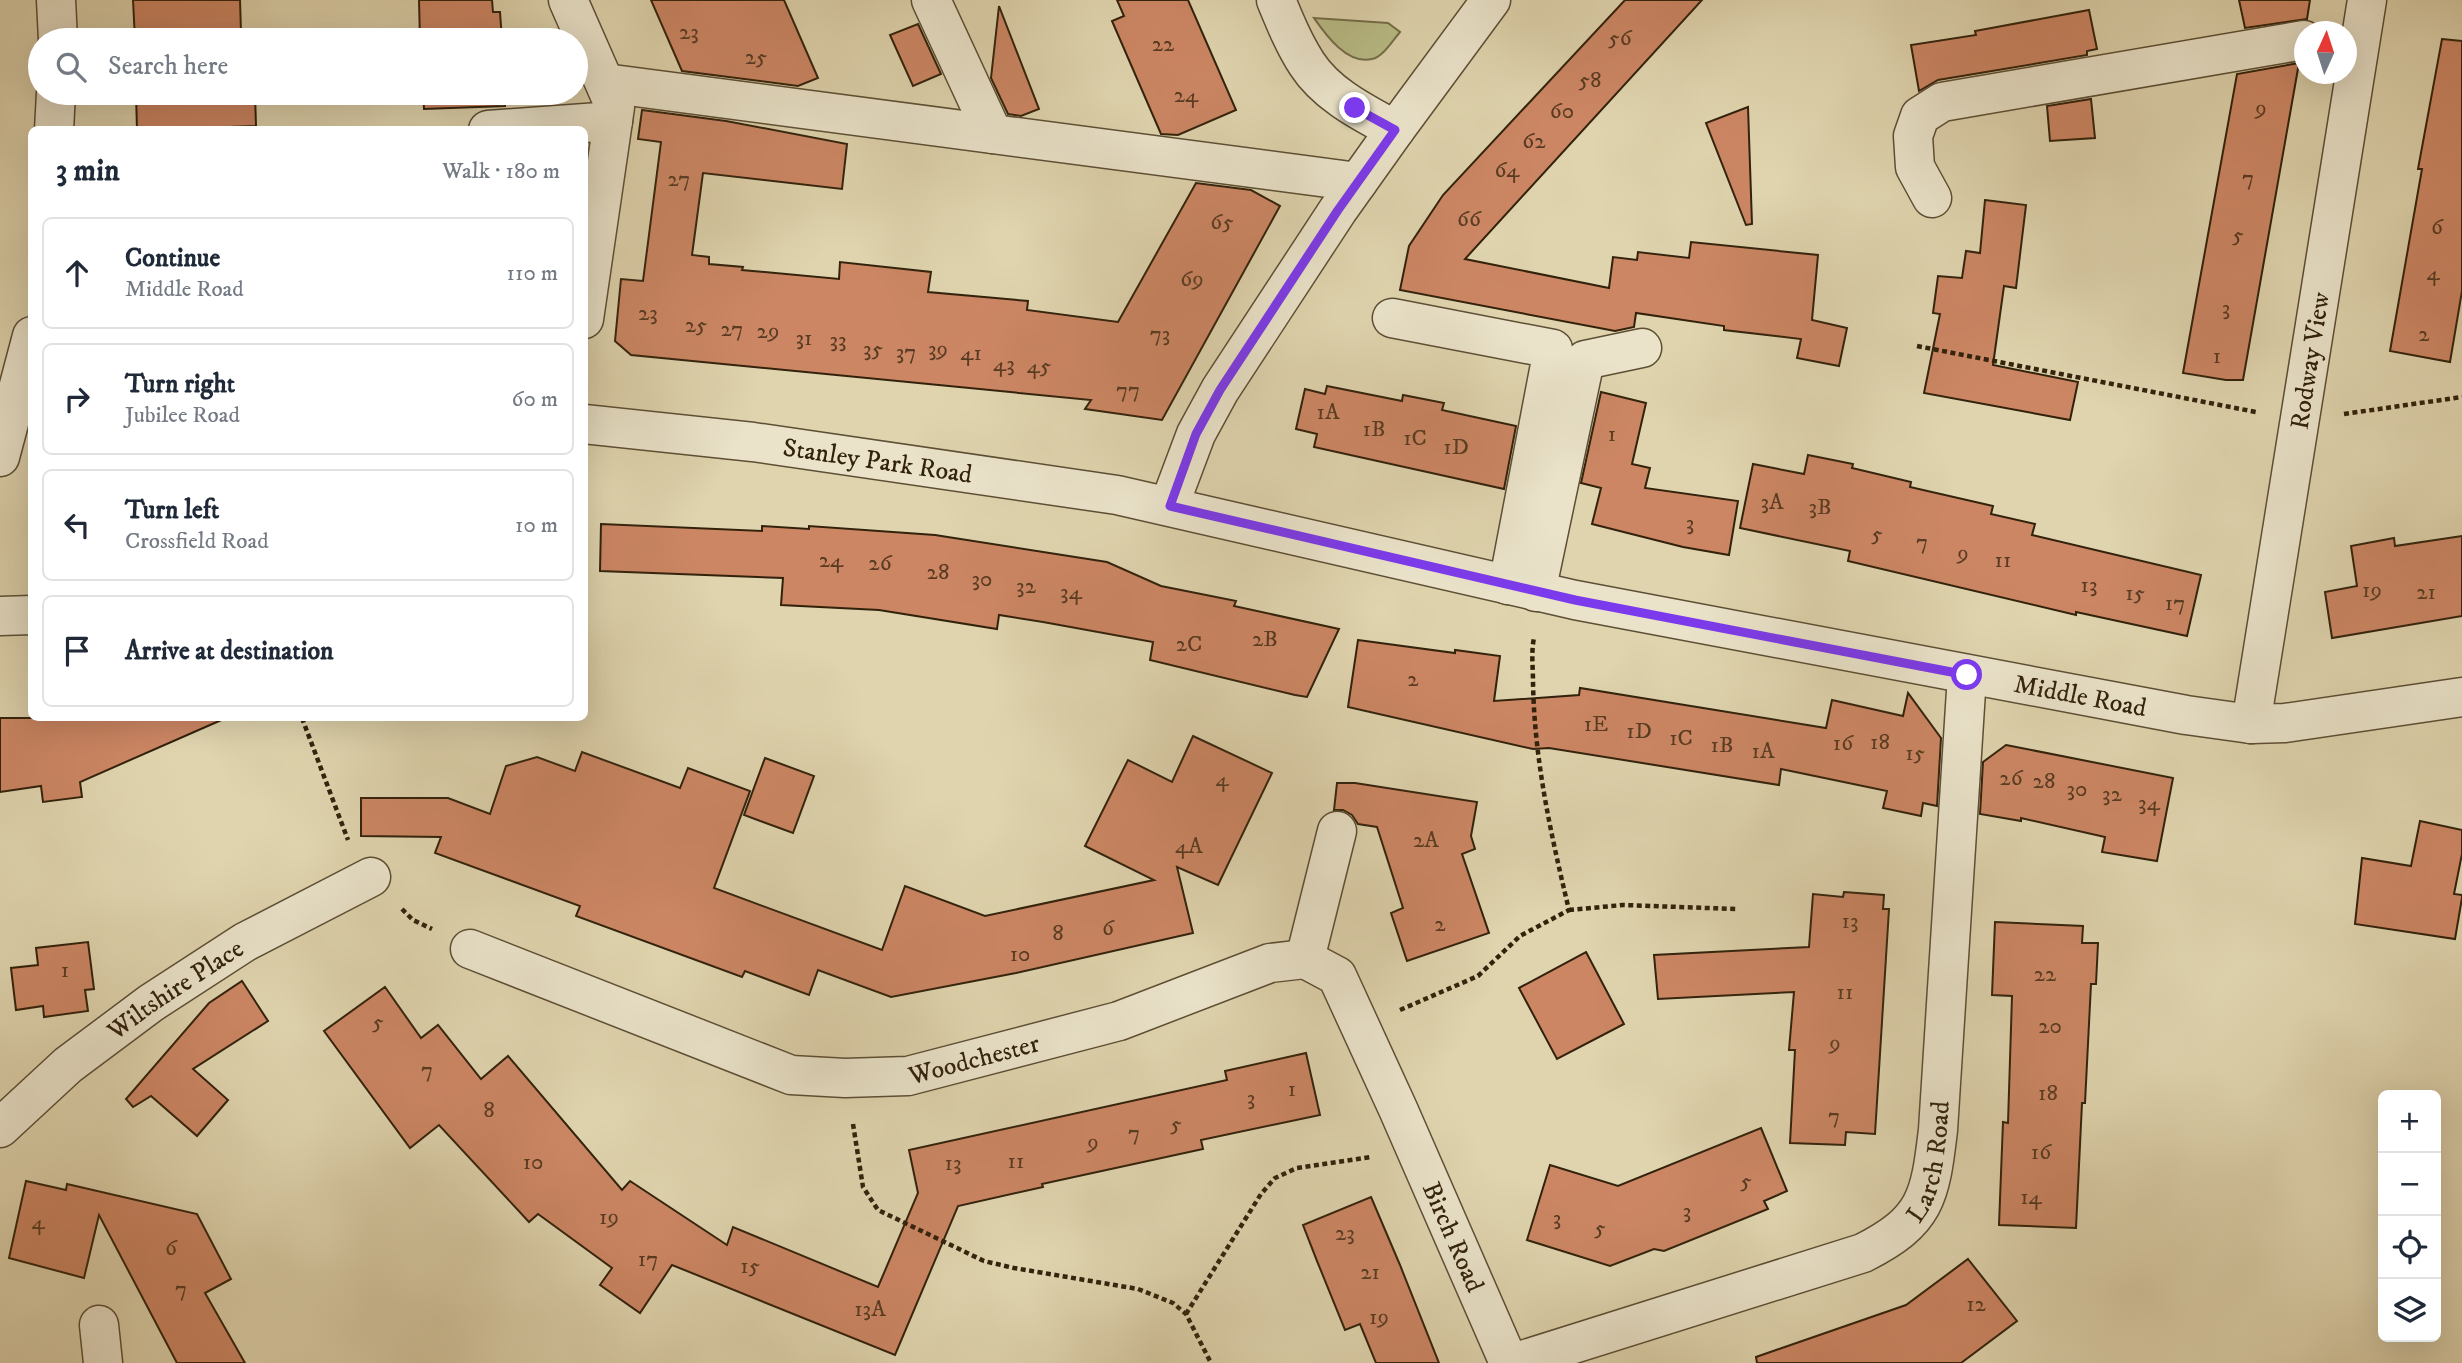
<!DOCTYPE html>
<html lang="en">
<head>
<meta charset="utf-8">
<style>
  :root { --surface:#fff; --page:#f6f6f7; --text:#1f2937; --muted:#747a83; --line:#e0e1e3 }
  body { margin:0; font-family:"IM FELL DW Pica",serif; background:var(--page); color:var(--text) }
  .controls { position:absolute; right:21px; bottom:21px; display:grid; overflow:hidden; border-radius:10px; box-shadow:0 7px 28px #0002 }
  .controls button { width:63px; height:63px; display:grid; place-items:center; padding:0; border:0; border-bottom:2px solid var(--line); background:var(--surface); color:var(--text); font:35px sans-serif }
  .compass { position:absolute; left:2294px; top:21px; width:63px; height:63px; border-radius:50%; background:var(--surface); box-shadow:0 7px 28px #0002; rotate:3deg }
  .stop { position:absolute; width:21px; height:21px; margin:-16px; border:5px solid #7c3aed; border-radius:50%; background:#fff }
  .stop.end { background:#7c3aed; border-color:#fff; box-shadow:0 2px 7px #0008 }
  .list { margin:0; padding:0; list-style:none }
  h2 { display:flex; justify-content:space-between; align-items:center; height:91px; margin:0; padding:0 28px; font-size:30px }
  h2 small { font-size:23px; font-weight:400; color:var(--muted) }
  .list li { display:grid; grid-template-columns:46px 1fr auto; gap:21px; align-items:center; box-sizing:border-box; height:112px; margin:0 14px 14px; padding:0 14px; border:2px solid var(--line); border-radius:10px }
  .list b { display:block; font-size:26px; white-space:nowrap }
  .list p { margin:0; font-size:23px; white-space:nowrap; color:var(--muted) }
  .list em { font-size:23px; font-style:normal; color:var(--muted) }
  .icon { flex:none; width:38px; height:38px; fill:none; stroke:currentColor; stroke-width:2; stroke-linecap:round; stroke-linejoin:round }
  .map { position:relative; flex:none; width:2462px; height:1363px; overflow:hidden }
  .search { position:absolute; background:var(--surface); box-shadow:0 7px 28px #0002; left:28px; top:28px; width:560px; height:77px; display:flex; align-items:center; gap:18px; box-sizing:border-box; padding:0 24px; border-radius:38px; color:var(--muted); font-size:26px }
  .panel { position:absolute; background:var(--surface); box-shadow:0 7px 28px #0002; left:28px; top:126px; width:560px; height:595px; border-radius:10px }
  .map>svg:first-child { display:block }
  .green { fill:#b8bb86; stroke:#756e49; stroke-width:2 }
  .building { fill:#cc8664; stroke:#32220c; stroke-width:2 }
  .lines { fill:none; stroke-linecap:round; stroke-linejoin:round }
  .minor-casing { stroke:#5d4e34; stroke-width:41 }
  .path { stroke:#32220c; stroke-width:4.5; stroke-dasharray:5 3.5; stroke-linecap:butt }
  .minor { stroke:#eae3ca; stroke-width:38 }
  .route { stroke:#7c3aed; stroke-width:9 }
  .labels { text-anchor:middle; stroke-width:5; stroke-linejoin:round; paint-order:stroke }
  .number-label { font-size:23px; fill:#583b22 }
  .street-label { font-size:26px; fill:#32220c; stroke:#eae3ca }
</style>
</head>
<body>
<div class="map">
<svg width="2462" height="1363" viewBox="0 0 2462 1363">
  <rect width="100%" height="100%" fill="#dfd4ae"/>
  <filter id="stains"><feTurbulence type="fractalNoise" baseFrequency=".00286" numOctaves="4"/><feColorMatrix values="0 0 0 0 .2 0 0 0 0 .09 0 0 0 0 .02 0 0 0 .5 -.17"/></filter>
  <radialGradient id="worn" r=".72"><stop offset=".6" stop-color="#630" stop-opacity="0"/><stop offset="1" stop-color="#630" stop-opacity=".3"/></radialGradient>
  <path class="green" d="M1314 18 1388 23 1400 32C1393 40 1383 57 1372 59 1347 65 1326 35 1314 18Z"/>
  <g class="building">
    <polygon points="133,0 240,0 241,32 254,32 254,40 135,40"/>
    <polygon points="419,0 492,0 493,12 500,12 502,40 420,40"/>
    <polygon points="651,0 784,0 818,78 798,86 682,71"/>
    <polygon points="1117,0 1188,0 1236,110 1178,135 1161,134 1112,21 1124,16"/>
    <polygon points="1625,0 1702,0 1465,259 1609,288 1613,257 1637,260 1638,252 1689,258 1691,242 1818,255 1812,320 1847,328 1839,366 1797,358 1801,339 1724,330 1724,326 1636,313 1634,327 1615,331 1400,290 1409,246 1443,195"/>
    <polygon points="2239,0 2310,0 2307,19 2245,28"/>
    <polygon points="999,6 1039,109 1021,116 1008,114 991,78"/>
    <polygon points="2089,10 2097,49 2087,51 2087,55 1938,80 1919,91 1911,45 1976,35 1975,31"/>
    <polygon points="918,24 941,74 913,86 890,35"/>
    <polygon points="2442,39 2462,41 2462,291 2450,362 2390,351 2422,169 2418,169"/>
    <polygon points="2299,63 2243,380 2226,380 2183,373 2237,74"/>
    <polygon points="136,93 255,93 256,126 230,127 230,130 137,130"/>
    <polygon points="423,93 504,93 505,106 424,109"/>
    <polygon points="2091,99 2095,138 2050,141 2047,106"/>
    <polygon points="1748,107 1752,224 1746,225 1706,123"/>
    <polygon points="642,110 726,121 847,144 842,189 703,173 692,255 709,257 709,264 743,267 742,270 839,279 840,262 931,272 928,292 1028,301 1027,310 1118,322 1196,183 1251,190 1280,206 1162,420 1085,409 1091,400 631,355 615,341 621,279 643,281 661,142 638,139"/>
    <polygon points="1985,200 2026,205 2016,288 2004,286 1993,365 2078,382 2070,420 1924,393 1940,314 1933,313 1938,276 1962,278 1966,251 1980,253"/>
    <polygon points="1327,386 1402,401 1403,395 1444,403 1442,410 1516,426 1504,489 1314,447 1317,434 1296,429 1305,389 1325,394"/>
    <polygon points="1601,392 1646,403 1632,464 1650,468 1645,488 1738,501 1729,555 1683,547 1592,524 1601,488 1581,483"/>
    <polygon points="1808,455 1853,464 1852,468 1911,482 1910,487 1993,506 1991,514 2035,524 2032,535 2201,575 2187,636 2076,612 2076,615 1848,561 1850,551 1740,528 1753,464 1804,474"/>
    <polygon points="601,524 762,531 762,526 809,529 809,526 935,535 1107,562 1161,586 1236,601 1234,606 1339,629 1307,697 1295,695 1150,660 1153,642 1043,622 999,615 997,629 879,610 781,605 783,578 600,571"/>
    <polygon points="2462,536 2462,616 2332,638 2325,592 2357,586 2351,546 2394,538 2395,546"/>
    <polygon points="1358,640 1455,653 1455,650 1500,656 1494,701 1579,695 1580,688 1826,728 1832,700 1903,716 1908,693 1941,738 1937,806 1923,803 1921,816 1883,808 1887,791 1781,769 1779,785 1549,748 1533,749 1348,707"/>
    <polygon points="0,718 226,718 80,782 82,797 43,802 41,786 0,792"/>
    <polygon points="1193,736 1272,773 1218,885 1177,867 1193,933 1016,973 891,997 818,970 809,995 745,971 742,977 576,916 580,906 435,853 441,837 361,836 361,798 448,798 490,814 506,766 537,757 575,771 582,752 680,788 688,768 750,791 714,888 882,950 905,886 985,916 1154,880 1085,846 1128,760 1172,782"/>
    <polygon points="2006,745 2173,778 2157,861 2102,852 2105,837 2021,818 2021,821 1980,814 1983,762"/>
    <polygon points="765,758 814,776 793,833 744,815"/>
    <polygon points="1337,783 1355,783 1477,802 1471,836 1475,849 1462,854 1489,933 1407,961 1391,913 1403,908 1377,827 1358,824 1352,815 1343,810 1334,810"/>
    <polygon points="2420,821 2462,830 2462,854 2454,894 2462,895 2462,898 2455,939 2355,924 2362,858 2411,866"/>
    <polygon points="1844,892 1884,895 1883,909 1889,909 1875,1134 1846,1132 1845,1145 1790,1143 1795,1050 1789,1050 1794,992 1658,999 1654,955 1809,947 1813,894 1843,897"/>
    <polygon points="1995,922 2083,926 2082,943 2098,943 2096,984 2091,984 2085,1103 2082,1103 2076,1228 1999,1225 2003,1122 2008,1123 2012,996 1992,995"/>
    <polygon points="88,942 94,989 85,990 88,1011 44,1017 43,1006 16,1010 11,968 38,965 36,948"/>
    <polygon points="1586,952 1624,1024 1557,1059 1519,988"/>
    <polygon points="242,981 268,1021 193,1069 228,1100 197,1136 151,1096 133,1107 126,1099 209,1003"/>
    <polygon points="385,987 421,1038 438,1025 481,1079 508,1056 622,1190 630,1181 727,1245 733,1227 878,1287 918,1193 909,1150 1227,1080 1225,1071 1306,1053 1320,1115 1201,1140 1203,1149 1042,1184 1043,1187 958,1206 895,1355 672,1265 640,1313 600,1285 612,1268 538,1214 529,1222 439,1125 410,1148 324,1031"/>
    <polygon points="1761,1128 1787,1191 1764,1201 1768,1209 1664,1251 1654,1249 1610,1266 1527,1240 1550,1165 1618,1186"/>
    <polygon points="26,1181 66,1190 67,1184 197,1214 231,1279 205,1293 245,1363 177,1363 99,1215 84,1278 9,1258"/>
    <polygon points="1371,1197 1400,1265 1439,1363 1376,1363 1360,1324 1345,1330 1317,1261 1303,1225"/>
    <polygon points="1968,1259 2017,1321 1961,1363 1757,1363 1756,1357 1906,1305"/>
  </g>
  <g class="lines">
    <defs>
      <g id="minor">
        <polyline points="56,0 58,40"/>
        <polyline points="568,0 615,107 584,319"/>
        <polyline points="931,0 993,134"/>
        <path d="M1276 0C1285 22 1294 44 1307 64 1327 95 1364 113 1395 130"/>
        <polyline points="605,83 1358,182"/>
        <polyline points="54,130 56,93"/>
        <polyline points="488,130 613,121"/>
        <polyline points="1932,198 1915,167 1913,136 1920,116 1942,102 2304,40"/>
        <polyline points="1392,318 1553,349 1508,585"/>
        <path id="s1" d="M584 424 753 442 1117 495 1575 600 2186 715 2251 724 2285 723 2462 697"/>
        <polyline points="0,457 32,336"/>
        <polyline points="1169,506 1196,434 1220,390 1338,210 1395,130 1491,0"/>
        <polyline points="1536,592 1585,360 1642,348"/>
        <polyline points="0,616 32,615"/>
        <path id="s2" d="M2251 724 2367 0"/>
        <path id="s3" d="M470 949 791 1075 845 1078 908 1076 1119 1021 1270 963 1305 959 1337 976 1398 1109 1509 1363"/>
        <polyline points="1305,959 1337,831"/>
        <path id="s4" d="M0 1128 68 1065 151 1003 245 942 371 877"/>
        <polyline points="99,1325 103,1363"/>
        <path id="s5" d="M1513 1363 1863 1253C1926 1221 1930 1198 1938 1130L1967 675"/>
      </g>
    </defs>
    <use href="#minor" class="minor-casing"/>
    <g class="path">
      <polyline points="1917,346 2256,412"/>
      <polyline points="2344,414 2462,397"/>
      <polyline points="302,718 348,840"/>
      <polyline points="402,909 413,920 432,929"/>
      <polyline points="1569,910 1623,905 1736,909"/>
      <path d="M1400 1010 1478 976 1520 936 1569 910C1551 835 1534 759 1533 681 1533 667 1531 652 1534 638"/>
      <polyline points="853,1124 863,1187 878,1210 984,1261 1014,1268 1138,1289 1173,1303 1186,1314 1211,1363"/>
      <polyline points="1186,1314 1261,1194 1275,1178 1297,1168 1371,1157"/>
    </g>
    <use href="#minor" class="minor"/>
  </g>
  <g class="lines">
    <polyline class="route" points="1355,108 1395,130 1338,210 1220,390 1196,434 1170,506 1575,600 1967,675"/>
  </g>
  <g class="labels">
    <g class="number-label">
      <text x="689" y="39">23</text>
      <text x="1620" y="45">56</text>
      <text x="1163" y="51">22</text>
      <text x="756" y="64">25</text>
      <text x="1590" y="87">58</text>
      <text x="1186" y="102">24</text>
      <text x="2261" y="115">9</text>
      <text x="1562" y="118">60</text>
      <text x="1534" y="148">62</text>
      <text x="1507" y="177">64</text>
      <text x="2248" y="185">7</text>
      <text x="679" y="186">27</text>
      <text x="1469" y="226">66</text>
      <text x="1222" y="229">65</text>
      <text x="2437" y="234">6</text>
      <text x="2238" y="242">5</text>
      <text x="2433" y="280">4</text>
      <text x="1192" y="286">69</text>
      <text x="2226" y="315">3</text>
      <text x="648" y="320">23</text>
      <text x="696" y="332">25</text>
      <text x="732" y="336">27</text>
      <text x="768" y="338">29</text>
      <text x="1160" y="341">73</text>
      <text x="2424" y="341">2</text>
      <text x="804" y="345">31</text>
      <text x="838" y="347">33</text>
      <text x="873" y="356">35</text>
      <text x="938" y="356">39</text>
      <text x="906" y="359">37</text>
      <text x="971" y="360">41</text>
      <text x="2217" y="363">1</text>
      <text x="1004" y="371">43</text>
      <text x="1039" y="373">45</text>
      <text x="1128" y="397">77</text>
      <text x="1328" y="419">1A</text>
      <text x="1374" y="436">1B</text>
      <text x="1612" y="441">1</text>
      <text x="1415" y="445">1C</text>
      <text x="1456" y="454">1D</text>
      <text x="1772" y="509">3A</text>
      <text x="1820" y="514">3B</text>
      <text x="1690" y="530">3</text>
      <text x="1877" y="541">5</text>
      <text x="1922" y="549">7</text>
      <text x="1963" y="560">9</text>
      <text x="831" y="567">24</text>
      <text x="2003" y="567">11</text>
      <text x="880" y="570">26</text>
      <text x="938" y="579">28</text>
      <text x="982" y="586">30</text>
      <text x="2089" y="592">13</text>
      <text x="1026" y="593">32</text>
      <text x="2372" y="597">19</text>
      <text x="1071" y="599">34</text>
      <text x="2426" y="599">21</text>
      <text x="2135" y="600">15</text>
      <text x="2175" y="610">17</text>
      <text x="1265" y="646">2B</text>
      <text x="1189" y="651">2C</text>
      <text x="1413" y="686">2</text>
      <text x="1596" y="731">1E</text>
      <text x="1639" y="738">1D</text>
      <text x="1681" y="745">1C</text>
      <text x="1880" y="749">18</text>
      <text x="1843" y="750">16</text>
      <text x="1722" y="752">1B</text>
      <text x="1763" y="758">1A</text>
      <text x="1915" y="760">15</text>
      <text x="2011" y="785">26</text>
      <text x="1222" y="786">4</text>
      <text x="2044" y="788">28</text>
      <text x="2077" y="796">30</text>
      <text x="2112" y="801">32</text>
      <text x="2149" y="810">34</text>
      <text x="1426" y="847">2A</text>
      <text x="1189" y="853">4A</text>
      <text x="1850" y="928">13</text>
      <text x="1440" y="931">2</text>
      <text x="1108" y="935">6</text>
      <text x="1058" y="940">8</text>
      <text x="1020" y="961">10</text>
      <text x="65" y="977">1</text>
      <text x="2045" y="981">22</text>
      <text x="1845" y="999">11</text>
      <text x="378" y="1029">5</text>
      <text x="2050" y="1033">20</text>
      <text x="1835" y="1050">9</text>
      <text x="427" y="1077">7</text>
      <text x="1292" y="1096">1</text>
      <text x="2048" y="1100">18</text>
      <text x="1251" y="1105">3</text>
      <text x="489" y="1117">8</text>
      <text x="1834" y="1123">7</text>
      <text x="1176" y="1131">5</text>
      <text x="1134" y="1140">7</text>
      <text x="1093" y="1149">9</text>
      <text x="2041" y="1159">16</text>
      <text x="1016" y="1168">11</text>
      <text x="533" y="1169">10</text>
      <text x="953" y="1170">13</text>
      <text x="1746" y="1188">5</text>
      <text x="2031" y="1204">14</text>
      <text x="1687" y="1218">3</text>
      <text x="609" y="1224">19</text>
      <text x="1557" y="1225">3</text>
      <text x="38" y="1229">4</text>
      <text x="1600" y="1235">5</text>
      <text x="1345" y="1240">23</text>
      <text x="171" y="1255">6</text>
      <text x="648" y="1266">17</text>
      <text x="750" y="1273">15</text>
      <text x="1370" y="1279">21</text>
      <text x="181" y="1296">7</text>
      <text x="1976" y="1311">12</text>
      <text x="870" y="1316">13A</text>
      <text x="1379" y="1324">19</text>
    </g>
    <g class="street-label">
      <text dy="9" stroke="none"><textPath href="#s2" startOffset="368">Rodway View</textPath></text>
      <text dy="9" stroke="none"><textPath href="#s1" startOffset="296">Stanley Park Road</textPath></text>
      <text dy="9" stroke="none"><textPath href="#s1" startOffset="1522">Middle Road</textPath></text>
      <text dy="9" stroke="none"><textPath href="#s4" startOffset="224">Wiltshire Place</textPath></text>
      <text dy="9" stroke="none"><textPath href="#s3" startOffset="530">Woodchester</textPath></text>
      <text dy="9" stroke="none"><textPath href="#s5" startOffset="488">Larch Road</textPath></text>
      <text dy="9" stroke="none"><textPath href="#s3" startOffset="1199">Birch Road</textPath></text>
    </g>
  </g>
  <rect width="100%" height="100%" filter="url(#stains)"/>
  <rect width="100%" height="100%" fill="url(#worn)"/>
</svg>
<div class="controls">
<button>+</button>
<button>−</button>
<button><svg class="icon" aria-label="locate" viewBox="0 0 24 24"><circle cx="12" cy="12" r="6"/><path d="M12 2v4M12 18v4M2 12h4M18 12h4"/></svg></button>
<button><svg class="icon" aria-label="layers" viewBox="0 0 24 24"><path d="M12 4l9 5-9 5-9-5zM3 14l9 5 9-5"/></svg></button>
</div>
<svg class="compass" viewBox="-18 -18 36 36"><path d="M0-13l5 13h-10z" fill="#e53935"/><path d="M0 13l5-13h-10z" fill="#747a83"/></svg>
<div class="stop" style="left:1967px;top:675px"></div>
<div class="stop end" style="left:1355px;top:108px"></div>
<div class="search"><svg class="icon" aria-label="search" viewBox="0 0 24 24"><circle cx="10" cy="10" r="6"/><path d="M15 15l6 6"/></svg>Search here</div>
<section class="panel">
<h2>3 min<small>Walk · 180 m</small></h2>
<ul class="list">
<li><svg class="icon" aria-label="ahead" viewBox="0 0 24 24"><path d="M12 20V5M6 11l6-6 6 6"/></svg><div><b>Continue</b><p>Middle Road</p></div><em>110 m</em></li>
<li><svg class="icon" aria-label="right" viewBox="0 0 24 24"><path d="M7 20v-9h11M14 6l5 5-5 5"/></svg><div><b>Turn right</b><p>Jubilee Road</p></div><em>60 m</em></li>
<li><svg class="icon" aria-label="left" viewBox="0 0 24 24"><path d="M17 20v-9H6M10 6l-5 5 5 5"/></svg><div><b>Turn left</b><p>Crossfield Road</p></div><em>10 m</em></li>
<li><svg class="icon" aria-label="arrive" viewBox="0 0 24 24"><path d="M6 21V4h12l-3 4 3 4H6"/></svg><div><b>Arrive at destination</b></div></li>
</ul>
</section>
</div>
</body>
</html>
